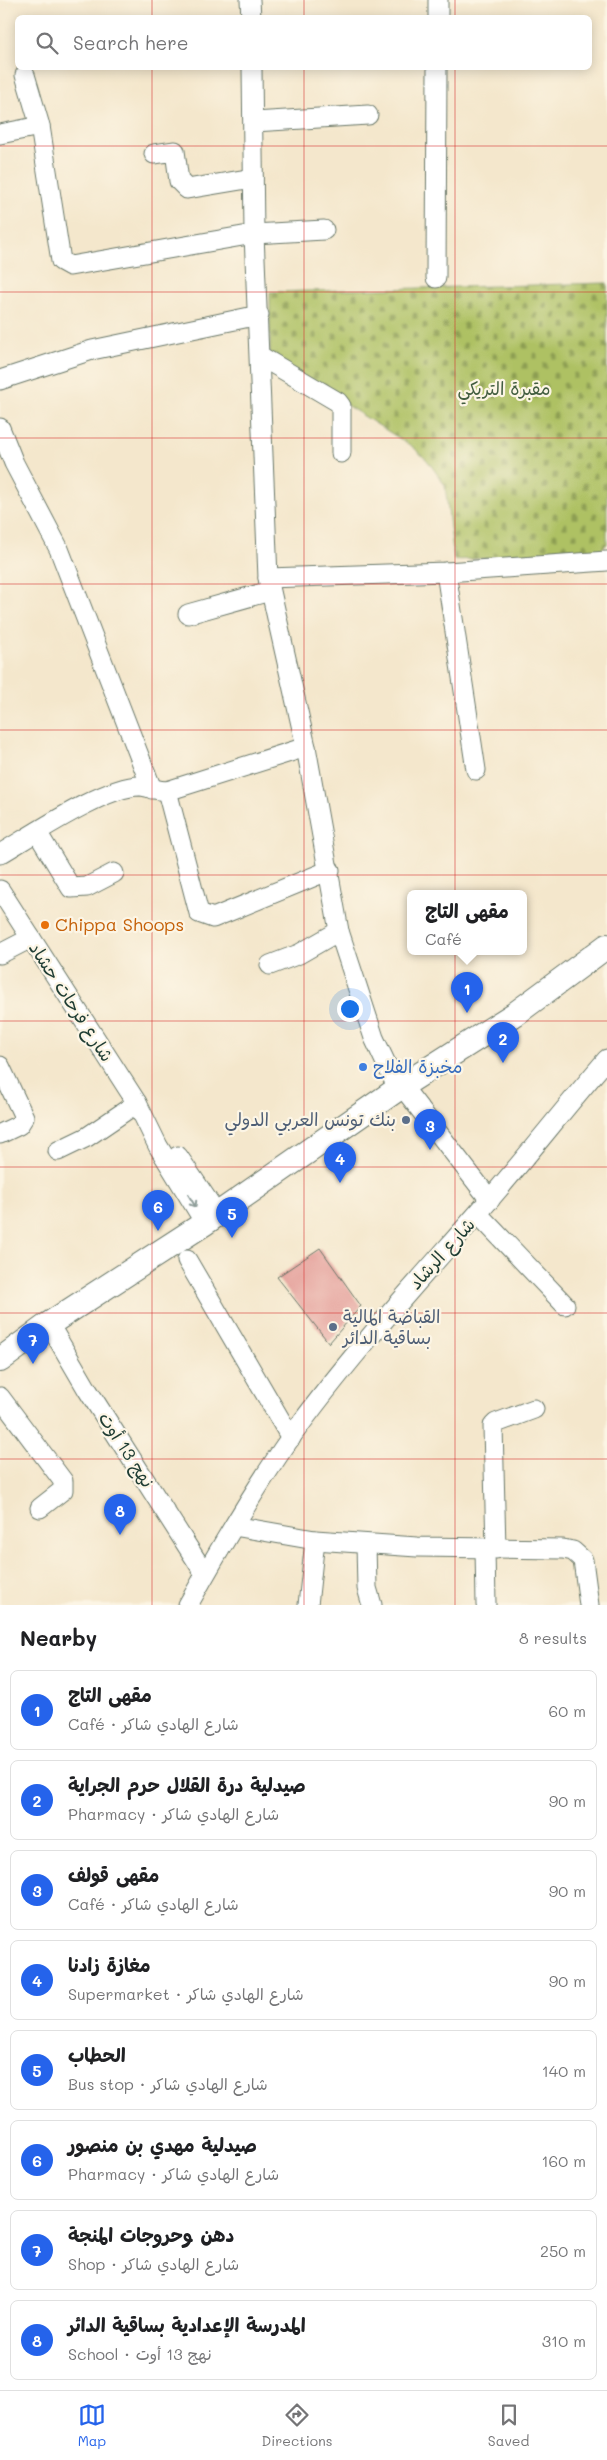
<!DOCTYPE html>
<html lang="en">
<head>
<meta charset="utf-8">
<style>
  :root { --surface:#fff; --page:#f2f2f2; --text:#202124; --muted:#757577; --line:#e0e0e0; --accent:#2563eb }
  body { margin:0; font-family:Mali,"Playpen Sans Arabic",sans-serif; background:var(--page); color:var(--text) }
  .you { position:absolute; left:349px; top:1008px; width:18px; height:18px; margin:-12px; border:4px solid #fff; border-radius:50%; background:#1a73e8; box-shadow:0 0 0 8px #1a73e833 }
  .badge { display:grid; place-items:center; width:32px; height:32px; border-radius:50%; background:var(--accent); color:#fff; font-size:16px; font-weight:700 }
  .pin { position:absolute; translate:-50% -41px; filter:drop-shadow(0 1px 2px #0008) }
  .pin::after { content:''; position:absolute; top:26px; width:18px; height:15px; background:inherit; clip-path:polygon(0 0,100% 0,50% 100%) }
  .popup { position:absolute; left:407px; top:890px; width:120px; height:65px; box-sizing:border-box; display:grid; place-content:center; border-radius:8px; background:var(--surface); filter:drop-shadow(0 1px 4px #0005); font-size:16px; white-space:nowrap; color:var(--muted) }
  .popup b { font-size:19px; color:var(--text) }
  .popup::after { content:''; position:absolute; left:50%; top:100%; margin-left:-10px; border:10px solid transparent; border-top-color:var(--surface) }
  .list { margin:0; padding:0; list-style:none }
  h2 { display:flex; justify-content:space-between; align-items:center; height:65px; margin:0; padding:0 20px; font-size:21px }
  h2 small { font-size:16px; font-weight:400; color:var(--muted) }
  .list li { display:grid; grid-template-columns:32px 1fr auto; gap:15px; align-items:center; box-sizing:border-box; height:80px; margin:0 10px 10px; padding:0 10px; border:1px solid var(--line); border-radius:8px }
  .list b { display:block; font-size:19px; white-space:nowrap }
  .list p { margin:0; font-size:16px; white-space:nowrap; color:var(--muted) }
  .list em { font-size:16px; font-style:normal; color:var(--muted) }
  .icon { flex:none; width:28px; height:28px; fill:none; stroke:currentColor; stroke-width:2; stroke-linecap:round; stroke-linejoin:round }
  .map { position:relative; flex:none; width:607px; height:1605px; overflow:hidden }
  .search { position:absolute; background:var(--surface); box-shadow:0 2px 12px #0003; left:15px; right:15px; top:15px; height:55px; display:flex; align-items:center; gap:12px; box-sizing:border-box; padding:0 18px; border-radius:8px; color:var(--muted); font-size:19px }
  .sheet { height:785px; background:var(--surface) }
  nav { display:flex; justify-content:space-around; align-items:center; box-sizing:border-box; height:70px; border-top:1px solid var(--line); background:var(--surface); font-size:14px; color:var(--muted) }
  nav a { display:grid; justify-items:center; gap:2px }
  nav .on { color:var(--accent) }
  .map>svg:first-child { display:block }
  .cemetery { fill:url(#cemetery-stones); stroke:#667f4c }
  .building { fill:#e39a95 }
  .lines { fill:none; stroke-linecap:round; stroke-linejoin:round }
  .minor-casing { stroke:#6a7869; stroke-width:21 }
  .major-casing { stroke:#6a7869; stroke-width:26 }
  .minor { stroke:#fff; stroke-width:19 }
  .major { stroke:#fff; stroke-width:24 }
  .oneway { stroke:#8f9e9a }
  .grid { fill:none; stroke:#d62828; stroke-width:1; stroke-opacity:0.55 }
  .food-dot { fill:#e8710a; stroke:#fcf5e5; stroke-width:2 }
  .shop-dot { fill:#3f7fe0; stroke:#fcf5e5; stroke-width:2 }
  .service-dot { fill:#5c6f8a; stroke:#fcf5e5; stroke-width:2 }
  .labels { text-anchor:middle; stroke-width:4.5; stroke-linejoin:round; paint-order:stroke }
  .park-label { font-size:18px; fill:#435e40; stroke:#fcf5e5 }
  .food-label { font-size:18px; fill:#c56008; stroke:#fcf5e5; text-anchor:start }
  .street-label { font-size:18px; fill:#1f3d34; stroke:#fcf5e5 }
  .shop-label { font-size:18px; fill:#366cbe; stroke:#fcf5e5; text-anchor:start }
  .service-label { font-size:18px; fill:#4e5e75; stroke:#fcf5e5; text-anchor:end }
</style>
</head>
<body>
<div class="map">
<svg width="607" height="1605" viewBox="0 0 607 1605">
  <defs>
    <pattern id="cemetery-stones" width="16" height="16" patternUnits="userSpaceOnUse" patternTransform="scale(1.25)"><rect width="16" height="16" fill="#aec164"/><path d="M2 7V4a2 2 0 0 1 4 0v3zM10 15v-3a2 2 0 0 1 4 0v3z" fill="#8d9e53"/></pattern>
  </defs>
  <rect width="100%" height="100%" fill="#fcf5e5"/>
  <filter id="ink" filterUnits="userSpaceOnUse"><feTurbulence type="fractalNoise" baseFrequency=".02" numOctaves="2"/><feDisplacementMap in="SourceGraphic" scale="10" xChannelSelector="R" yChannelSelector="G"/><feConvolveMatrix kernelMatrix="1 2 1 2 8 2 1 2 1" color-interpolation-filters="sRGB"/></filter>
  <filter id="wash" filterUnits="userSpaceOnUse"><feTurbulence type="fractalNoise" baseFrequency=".0096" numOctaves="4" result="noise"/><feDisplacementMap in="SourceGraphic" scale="20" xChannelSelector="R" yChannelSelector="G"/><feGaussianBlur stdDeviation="1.12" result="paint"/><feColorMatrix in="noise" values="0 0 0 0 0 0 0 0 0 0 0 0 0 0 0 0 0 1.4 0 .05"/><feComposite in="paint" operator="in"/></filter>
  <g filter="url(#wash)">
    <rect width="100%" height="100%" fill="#f4e7cc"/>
    <polygon class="cemetery" points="607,283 607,544 599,552 454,560 445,485 427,460 413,447 270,357 270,292"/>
    <g id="blocks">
      <polygon class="building" points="320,1248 361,1306 329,1343 277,1277"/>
    </g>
  </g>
  <g filter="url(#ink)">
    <use href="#blocks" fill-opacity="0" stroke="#6a7869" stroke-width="1"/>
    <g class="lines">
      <defs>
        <g id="minor">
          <polyline points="250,0 251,18"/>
          <polyline points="438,18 438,0"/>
          <polyline points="252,68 254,234 268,578 306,747 339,931 374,1038 398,1089"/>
          <polyline points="25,75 40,126 61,261 70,266 254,234 324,230"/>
          <polyline points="254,122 368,115"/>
          <polyline points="0,134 40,126"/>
          <polyline points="154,154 175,151 179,181 187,189 253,178"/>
          <polyline points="436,278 437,68"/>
          <polyline points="260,356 338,402 341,406 341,453"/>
          <polyline points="0,380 92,350 259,315"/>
          <polyline points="0,428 14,463 59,549 152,789"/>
          <polyline points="446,572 476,770"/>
          <polyline points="268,578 446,572 607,561"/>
          <polyline points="188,614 270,591"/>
          <polyline points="167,791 199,913 213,918 330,870"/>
          <polyline points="37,832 71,888 87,887 114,873"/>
          <path d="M0 854C31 836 106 785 141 786 150 787 158 791 167 791L306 747"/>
          <polyline points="0,890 137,1103 158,1146 205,1223"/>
          <polyline points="0,954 31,938"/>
          <polyline points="270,965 299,954 339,931"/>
          <polyline points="0,1066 24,1117 19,1125 0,1134"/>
          <polyline points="402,1086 490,1200"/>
          <polyline points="58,1151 87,1137 137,1103"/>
          <polyline points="178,1156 217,1214"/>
          <polyline points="478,1214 565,1305"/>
          <polyline points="187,1260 291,1438"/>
          <polyline points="49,1324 87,1389 205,1574"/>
          <polyline points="0,1397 63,1481 63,1490 40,1508"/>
          <polyline points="234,1526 315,1540 417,1547 563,1549 573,1551 583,1560 589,1605"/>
          <polyline points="366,1544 367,1588 372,1605"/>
          <polyline points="485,1548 486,1605"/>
          <polyline points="496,1549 493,1426 496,1423 534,1409"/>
          <path d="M188 1605C220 1548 253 1491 291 1437 348 1358 414 1286 478 1213 522 1163 563 1110 607 1059"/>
          <polyline points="308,1605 315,1540"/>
        </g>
        <polyline id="major" points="0,1360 49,1324 205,1223 402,1086 515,1014 607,946"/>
      </defs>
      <use href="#minor" class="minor-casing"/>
      <use href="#major" class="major-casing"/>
      <use href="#minor" class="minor"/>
      <use href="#major" class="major"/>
    </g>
    <defs><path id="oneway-shaft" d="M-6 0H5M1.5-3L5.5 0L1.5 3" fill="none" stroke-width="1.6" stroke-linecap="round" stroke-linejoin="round" transform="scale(1.25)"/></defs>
    <use class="oneway" href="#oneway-shaft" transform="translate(192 1201) rotate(59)"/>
  </g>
  <path class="grid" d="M152 0V18M304 0V18M455 0V18M152 68V1605M304 68V1605M455 68V1605M0 146H607M0 292H607M0 438H607M0 584H607M0 730H607M0 875H607M0 1021H607M0 1167H607M0 1313H607M0 1459H607"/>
  <circle class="food-dot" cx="45" cy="925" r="5"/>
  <circle class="shop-dot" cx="363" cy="1067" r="5"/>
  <g class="service-dot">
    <circle cx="406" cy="1120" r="5"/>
    <circle cx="333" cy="1327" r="5"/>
  </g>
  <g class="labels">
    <g class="park-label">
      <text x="504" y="395">مقبرة التريكي</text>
    </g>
    <g class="food-label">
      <text x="55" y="931">Chippa Shoops</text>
    </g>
    <g class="street-label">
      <text transform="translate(71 1002) rotate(57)" y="6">شارع فرحات حشاد</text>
      <text transform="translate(442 1254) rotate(-48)" y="6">شارع الرشاد</text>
      <text transform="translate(126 1450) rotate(57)" y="6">نهج 13 أوت</text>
    </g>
    <g class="shop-label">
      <text x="373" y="1073">مخبزة الفلاح</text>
    </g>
    <g class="service-label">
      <text x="396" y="1126">بنك تونس العربي الدولي</text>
      <text x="343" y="1323" text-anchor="start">القباضة المالية<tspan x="343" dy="21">بساقية الدائر</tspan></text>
    </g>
  </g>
</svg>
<div class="you"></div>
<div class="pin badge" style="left:467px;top:1013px">1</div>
<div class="popup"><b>مقهى التاج</b>Café</div>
<div class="pin badge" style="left:503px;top:1063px">2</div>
<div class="pin badge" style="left:430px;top:1150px">3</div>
<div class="pin badge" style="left:340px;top:1183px">4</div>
<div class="pin badge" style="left:232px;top:1238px">5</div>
<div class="pin badge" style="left:158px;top:1231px">6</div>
<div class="pin badge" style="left:33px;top:1364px">7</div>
<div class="pin badge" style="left:120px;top:1535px">8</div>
<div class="search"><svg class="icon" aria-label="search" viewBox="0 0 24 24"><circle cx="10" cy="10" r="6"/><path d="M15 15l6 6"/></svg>Search here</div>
</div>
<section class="sheet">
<h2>Nearby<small>8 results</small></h2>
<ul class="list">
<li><span class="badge">1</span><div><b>مقهى التاج</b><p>Café · شارع الهادي شاكر</p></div><em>60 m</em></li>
<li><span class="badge">2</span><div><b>صيدلية درة القلال حرم الجراية</b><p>Pharmacy · شارع الهادي شاكر</p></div><em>90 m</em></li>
<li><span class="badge">3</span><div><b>مقهى قولف</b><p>Café · شارع الهادي شاكر</p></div><em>90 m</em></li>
<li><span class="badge">4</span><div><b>مغازة زادنا</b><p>Supermarket · شارع الهادي شاكر</p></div><em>90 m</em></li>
<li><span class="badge">5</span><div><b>الحطاب</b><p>Bus stop · شارع الهادي شاكر</p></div><em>140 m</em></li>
<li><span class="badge">6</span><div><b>صيدلية مهدي بن منصور</b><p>Pharmacy · شارع الهادي شاكر</p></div><em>160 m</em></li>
<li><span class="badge">7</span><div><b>دهن وحروجات المنجة</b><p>Shop · شارع الهادي شاكر</p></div><em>250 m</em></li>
<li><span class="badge">8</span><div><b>المدرسة الإعدادية بساقية الدائر</b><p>School · نهج 13 أوت</p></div><em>310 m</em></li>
</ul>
</section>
<nav>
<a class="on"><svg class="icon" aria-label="map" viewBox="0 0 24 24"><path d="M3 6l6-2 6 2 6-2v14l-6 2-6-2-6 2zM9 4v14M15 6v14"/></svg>Map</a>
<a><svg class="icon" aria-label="directions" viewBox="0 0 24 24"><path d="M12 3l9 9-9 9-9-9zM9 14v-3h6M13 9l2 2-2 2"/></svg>Directions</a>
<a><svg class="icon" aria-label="saved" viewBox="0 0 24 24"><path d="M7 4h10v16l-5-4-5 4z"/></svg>Saved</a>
</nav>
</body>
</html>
